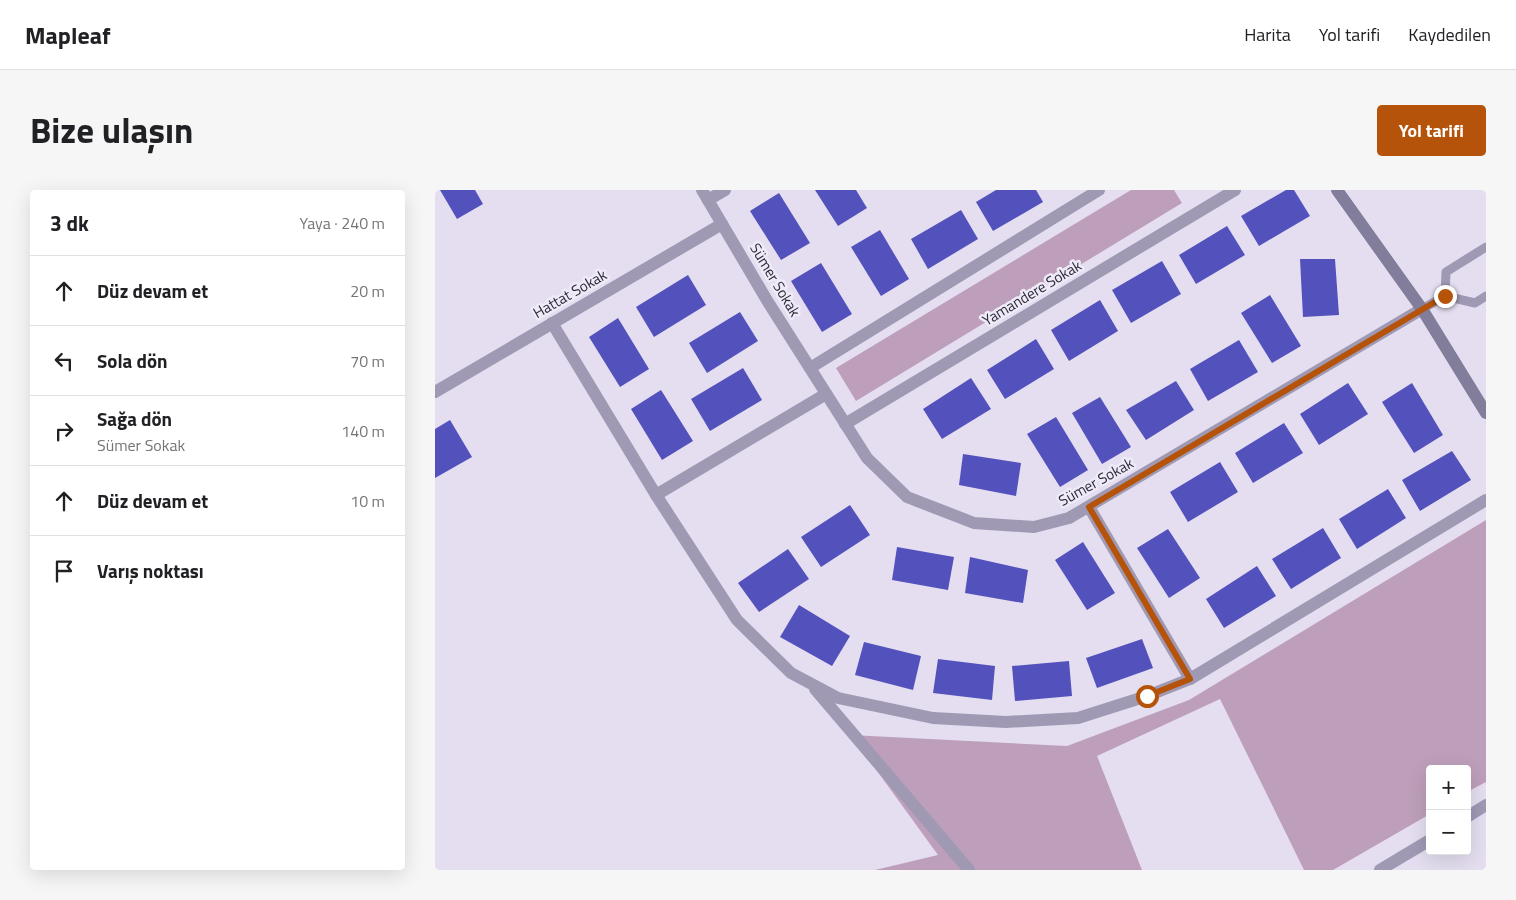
<!DOCTYPE html>
<html lang="tr">
<head>
<meta charset="utf-8">
<style>
  :root { --surface:#fff; --page:#f6f6f6; --text:#202124; --muted:#757577; --line:#e0e0e0; --accent:#b45309 }
  body { margin:0; font-family:"Titillium Web",sans-serif; background:var(--page); color:var(--text) }
  .controls { position:absolute; right:15px; bottom:15px; display:grid; overflow:hidden; border-radius:5px; box-shadow:0 5px 20px #0002 }
  .controls button { width:45px; height:45px; display:grid; place-items:center; padding:0; border:0; border-bottom:1px solid var(--line); background:var(--surface); color:var(--text); font:25px sans-serif }
  .stop { position:absolute; width:15px; height:15px; margin:-11px; border:4px solid #b45309; border-radius:50%; background:#fff }
  .stop.end { background:#b45309; border-color:#fff; box-shadow:0 1px 5px #0008 }
  .list { margin:0; padding:0; list-style:none }
  h2 { display:flex; justify-content:space-between; align-items:center; height:65px; margin:0; padding:0 20px; font-size:21px }
  h2 small { font-size:16px; font-weight:400; color:var(--muted) }
  .list li { display:grid; grid-template-columns:32px 1fr auto; gap:15px; align-items:center; box-sizing:border-box; height:70px; padding:0 20px; border-top:1px solid var(--line) }
  .list b { display:block; font-size:19px; white-space:nowrap }
  .list p { margin:0; font-size:16px; white-space:nowrap; color:var(--muted) }
  .list em { font-size:16px; font-style:normal; color:var(--muted) }
  .icon { flex:none; width:28px; height:28px; fill:none; stroke:currentColor; stroke-width:2; stroke-linecap:round; stroke-linejoin:round }
  .map { position:relative; flex:none; width:1051px; height:680px; overflow:hidden; border-radius:5px }
  header { display:flex; align-items:center; gap:30px; box-sizing:border-box; height:70px; padding:0 25px; background:var(--surface); border-bottom:1px solid var(--line) }
  header strong { font-size:24px }
  nav { display:flex; gap:28px; margin-inline-start:auto; font-size:18px }
  .intro { display:flex; align-items:center; justify-content:space-between; box-sizing:border-box; height:120px; padding:0 30px }
  h1 { margin:0; font-size:35px }
  .button { padding:12px 22px; border-radius:5px; background:var(--accent); color:#fff; font-size:18px; font-weight:700 }
  main { display:flex; gap:30px; padding:0 30px }
  aside { flex:1; background:var(--surface); border-radius:5px; box-shadow:0 5px 20px #0002 }
  .map>svg:first-child { display:block }
  .green { fill:#be9fbb }
  .building { fill:#5351bc }
  .lines { fill:none; stroke-linecap:round; stroke-linejoin:round }
  .lane { stroke:#9f99b4; stroke-width:9 }
  .street { stroke:#9f99b4; stroke-width:12 }
  .secondary { stroke:#817d9b; stroke-width:12 }
  .route { stroke:#b45309; stroke-width:6 }
  .labels { text-anchor:middle; stroke-width:5; stroke-linejoin:round; paint-order:stroke }
  .street-label { font-size:15px; fill:#2b2a36; stroke:#efeaf8 }
</style>
</head>
<body>
<header>
<strong>Mapleaf</strong>
<nav><a>Harita</a><a>Yol tarifi</a><a>Kaydedilen</a></nav>
</header>
<div class="intro"><h1>Bize ulaşın</h1><a class="button">Yol tarifi</a></div>
<main>
<aside>
<h2>3 dk<small>Yaya · 240 m</small></h2>
<ul class="list">
<li><svg class="icon" aria-label="ahead" viewBox="0 0 24 24"><path d="M12 20V5M6 11l6-6 6 6"/></svg><div><b>Düz devam et</b></div><em>20 m</em></li>
<li><svg class="icon" aria-label="left" viewBox="0 0 24 24"><path d="M17 20v-9H6M10 6l-5 5 5 5"/></svg><div><b>Sola dön</b></div><em>70 m</em></li>
<li><svg class="icon" aria-label="right" viewBox="0 0 24 24"><path d="M7 20v-9h11M14 6l5 5-5 5"/></svg><div><b>Sağa dön</b><p>Sümer Sokak</p></div><em>140 m</em></li>
<li><svg class="icon" aria-label="ahead" viewBox="0 0 24 24"><path d="M12 20V5M6 11l6-6 6 6"/></svg><div><b>Düz devam et</b></div><em>10 m</em></li>
<li><svg class="icon" aria-label="arrive" viewBox="0 0 24 24"><path d="M6 21V4h12l-3 4 3 4H6"/></svg><div><b>Varış noktası</b></div></li>
</ul>
</aside>
<div class="map">
<svg width="1051" height="680" viewBox="0 0 1051 680">
  <rect width="100%" height="100%" fill="#e4def0"/>
  <g class="green">
    <polygon points="696,0 739,0 747,13 421,211 401,178"/>
    <polygon points="1051,330 1051,592 1032,602 1032,579 995,579 995,624 898,680 869,680 785,509 662,566 707,680 440,680 503,665 416,545 632,556 754,510"/>
  </g>
  <g class="building">
    <polygon points="5,0 40,0 48,14 22,29"/>
    <polygon points="380,0 421,0 432,18 403,36"/>
    <polygon points="561,0 601,0 608,12 558,41 541,12"/>
    <polygon points="851,0 859,0 875,26 824,56 806,26"/>
    <polygon points="344,3 375,53 346,70 315,21"/>
    <polygon points="526,20 543,49 493,79 476,49"/>
    <polygon points="792,36 810,65 761,94 744,65"/>
    <polygon points="445,40 474,89 446,106 416,57"/>
    <polygon points="865,69 900,69 904,125 868,127"/>
    <polygon points="727,71 746,104 696,133 677,100"/>
    <polygon points="386,73 417,124 387,142 356,91"/>
    <polygon points="253,85 271,115 219,147 201,117"/>
    <polygon points="835,105 866,156 837,173 806,123"/>
    <polygon points="665,110 683,141 634,171 616,140"/>
    <polygon points="305,122 323,151 272,183 254,153"/>
    <polygon points="183,128 214,179 185,197 154,147"/>
    <polygon points="601,149 619,179 570,209 552,180"/>
    <polygon points="804,150 823,182 773,211 755,179"/>
    <polygon points="308,178 327,210 275,241 256,209"/>
    <polygon points="536,188 556,219 507,249 488,219"/>
    <polygon points="741,191 759,220 711,250 691,220"/>
    <polygon points="913,193 933,224 884,255 865,224"/>
    <polygon points="977,193 1008,245 979,263 947,212"/>
    <polygon points="226,200 258,251 227,270 196,219"/>
    <polygon points="665,207 696,257 667,274 637,223"/>
    <polygon points="621,227 653,280 625,297 592,244"/>
    <polygon points="15,230 37,267 0,288 0,239"/>
    <polygon points="849,233 868,263 818,293 800,263"/>
    <polygon points="1017,261 1036,290 985,321 967,290"/>
    <polygon points="528,264 586,273 581,306 524,295"/>
    <polygon points="785,272 803,302 753,332 735,302"/>
    <polygon points="953,299 971,328 922,359 904,329"/>
    <polygon points="415,315 435,345 386,377 366,347"/>
    <polygon points="888,338 906,368 856,399 837,369"/>
    <polygon points="733,339 765,388 734,408 702,358"/>
    <polygon points="648,352 680,403 652,420 620,370"/>
    <polygon points="462,357 519,367 513,400 457,390"/>
    <polygon points="353,359 374,389 324,422 303,393"/>
    <polygon points="535,367 593,380 588,413 530,403"/>
    <polygon points="822,376 841,406 789,438 771,409"/>
    <polygon points="364,415 415,446 397,476 345,447"/>
    <polygon points="707,449 718,478 662,498 651,468"/>
    <polygon points="429,452 486,466 478,500 420,485"/>
    <polygon points="503,469 560,476 557,510 498,503"/>
    <polygon points="634,471 637,506 580,511 577,476"/>
  </g>
  <g class="lines">
    <g class="lane">
      <polyline points="1051,57 1011,82 1010,106 1040,113 1051,106"/>
      <polyline points="987,119 1010,106"/>
    </g>
    <g class="street">
      <polyline points="267,0 333,112 432,268 472,307 539,333 599,337 634,328 987,119"/>
      <polyline points="273,10 290,0"/>
      <polyline points="117,133 221,305 302,430 356,483 403,508 498,528 571,532 643,528 712,506 755,489 1051,310"/>
      <polyline points="375,178 664,0"/>
      <polyline points="0,202 287,34"/>
      <polyline points="410,234 800,0"/>
      <polyline points="221,305 391,204"/>
      <polyline points="654,317 755,489"/>
      <polyline points="380,499 534,680"/>
      <polyline points="1032,627 1051,615"/>
      <polyline points="945,680 995,650"/>
    </g>
    <polyline class="secondary" points="902,0 987,119 1051,223"/>
  </g>
  <g class="lines">
    <polyline class="route" points="712,506 755,489 654,317 1010,106"/>
  </g>
  <g class="labels">
    <g class="street-label">
      <text transform="translate(340 90) rotate(59)" y="5">Sümer Sokak</text>
      <text transform="translate(597 103) rotate(-31)" y="5">Yamandere Sokak</text>
      <text transform="translate(135 104) rotate(-30)" y="5">Hattat Sokak</text>
      <text transform="translate(661 292) rotate(-29)" y="5">Sümer Sokak</text>
    </g>
  </g>
</svg>
<div class="controls">
<button>+</button>
<button>−</button>
</div>
<div class="stop" style="left:712px;top:506px"></div>
<div class="stop end" style="left:1010px;top:106px"></div>
</div>
</main>
</body>
</html>
